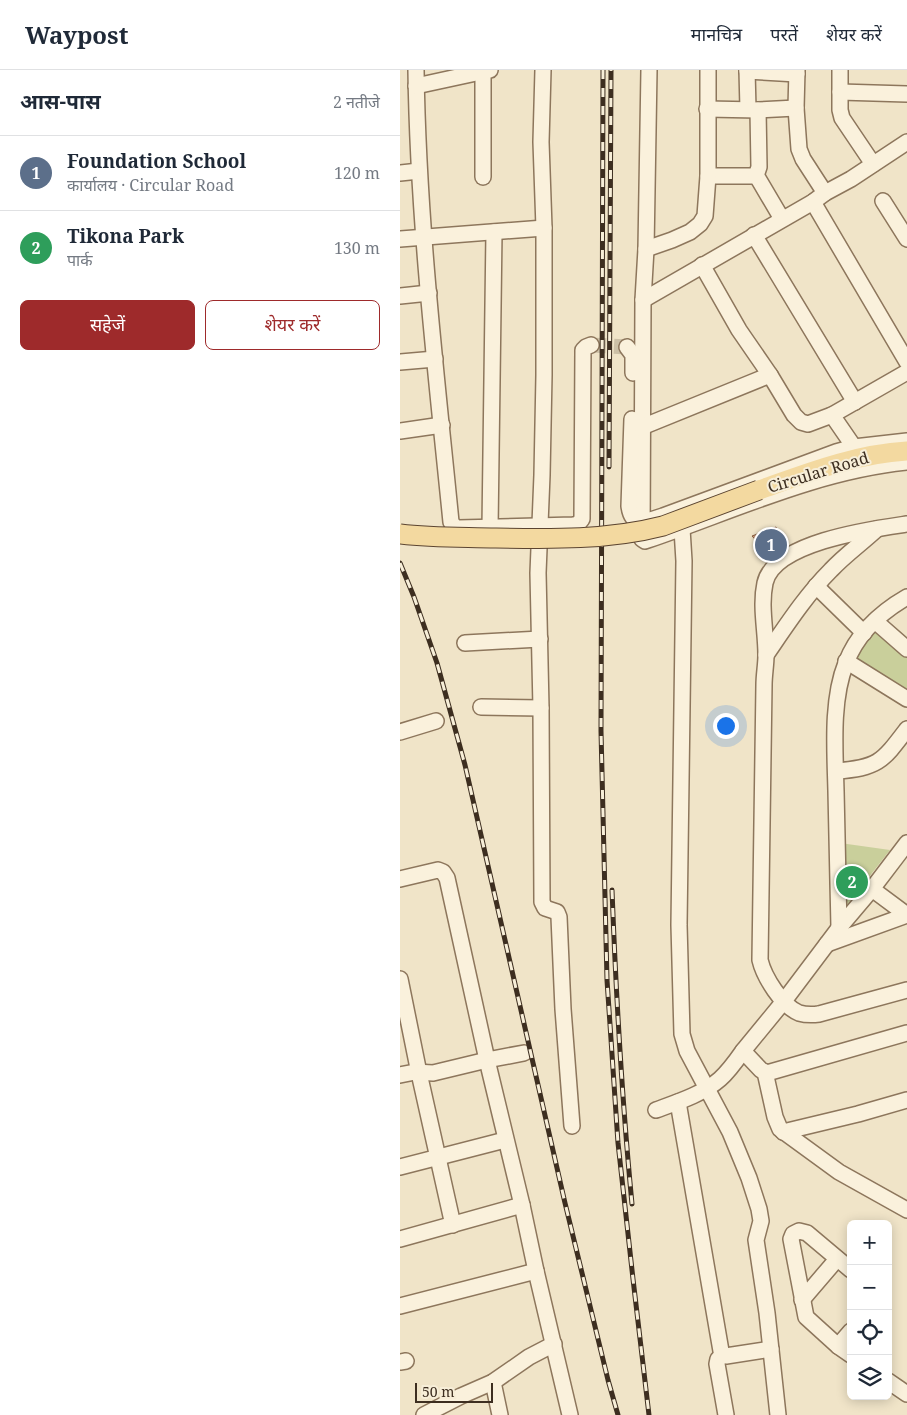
<!DOCTYPE html>
<html lang="hi">
<head>
<meta charset="utf-8">
<style>
  :root { --surface:#fff; --page:#f2f2f3; --text:#1f2937; --muted:#747a83; --line:#e0e1e3; --accent:#9e2a2b }
  body { margin:0; font-family:"Noto Serif","Noto Sans Devanagari",serif; background:var(--page); color:var(--text) }
  .controls { position:absolute; right:15px; bottom:15px; display:grid; overflow:hidden; border-radius:8px; box-shadow:0 2px 12px #0003 }
  .controls button { width:45px; height:45px; display:grid; place-items:center; padding:0; border:0; border-bottom:1px solid var(--line); background:var(--surface); color:var(--text); font:25px sans-serif }
  .scale { position:absolute; left:15px; bottom:12px; width:78px; box-sizing:border-box; padding-left:5px; border:2px solid #3d2e20; border-top:0; font-size:14px; line-height:18px; white-space:nowrap; color:#3d2e20; -webkit-text-stroke:4px #f7eed8; paint-order:stroke }
  .you { position:absolute; left:325px; top:655px; width:18px; height:18px; margin:-12px; border:4px solid #fff; border-radius:50%; background:#1a73e8; box-shadow:0 0 0 8px #1a73e833 }
  .badge { display:grid; place-items:center; width:32px; height:32px; border-radius:50%; background:var(--accent); color:#fff; font-size:16px; font-weight:700 }
  .pin { position:absolute; translate:-50% -50%; border:2px solid #fff; box-shadow:0 1px 5px #0006 }
  .list { margin:0; padding:0; list-style:none }
  h2 { display:flex; justify-content:space-between; align-items:center; height:65px; margin:0; padding:0 20px; font-size:21px }
  h2 small { font-size:16px; font-weight:400; color:var(--muted) }
  .list li { display:grid; grid-template-columns:32px 1fr auto; gap:15px; align-items:center; box-sizing:border-box; height:75px; padding:0 20px; border-top:1px solid var(--line) }
  .list b { display:block; font-size:19px; white-space:nowrap }
  .list p { margin:0; font-size:16px; white-space:nowrap; color:var(--muted) }
  .list em { font-size:16px; font-style:normal; color:var(--muted) }
  .actions { display:flex; gap:10px; padding:15px 20px }
  .actions a { flex:1; padding:11px 0; border:1px solid var(--accent); border-radius:8px; text-align:center; font-size:18px; color:var(--accent) }
  .actions .main { background:var(--accent); color:#fff }
  .icon { flex:none; width:28px; height:28px; fill:none; stroke:currentColor; stroke-width:2; stroke-linecap:round; stroke-linejoin:round }
  .map { position:relative; flex:none; width:507px; height:1345px; overflow:hidden }
  header { display:flex; align-items:center; gap:30px; box-sizing:border-box; height:70px; padding:0 25px; background:var(--surface); border-bottom:1px solid var(--line) }
  header strong { font-size:24px }
  nav { display:flex; gap:28px; margin-inline-start:auto; font-size:18px }
  main { display:flex }
  aside { flex:1; background:var(--surface) }
  .map>svg:first-child { display:block }
  .green { fill:#c9cf9b }
  .building { fill:#cf9f7d; stroke:#8d5f41 }
  .lines { fill:none; stroke-linecap:round; stroke-linejoin:round }
  .minor-tunnel { stroke:#ccc0a6; stroke-width:15; stroke-dasharray:15 8; stroke-linecap:butt }
  .minor-casing { stroke:#8d765c; stroke-width:18 }
  .major-casing { stroke:#5b4430; stroke-width:21 }
  .minor { stroke:#faf1dc; stroke-width:15 }
  .major { stroke:#f3d9a0; stroke-width:19 }
  .rail-casing { stroke:#3d2e20; stroke-width:5 }
  .rail { stroke:#f7eed8; stroke-width:3; stroke-dasharray:9; stroke-linecap:butt }
  .major-bridge-casing { stroke:#5b4430; stroke-width:21; stroke-linecap:butt }
  .major-bridge { stroke:#f3d9a0; stroke-width:19 }
  .labels { text-anchor:middle; stroke-width:4; stroke-linejoin:round; paint-order:stroke }
  .street-label { font-size:16px; fill:#3d2e20; stroke:#f7eed8 }
</style>
</head>
<body>
<header>
<strong>Waypost</strong>
<nav><a>मानचित्र</a><a>परतें</a><a>शेयर करें</a></nav>
</header>
<main>
<aside>
<h2>आस-पास<small>2 नतीजे</small></h2>
<ul class="list">
<li><span class="badge" style="background:#5c6f8a">1</span><div><b>Foundation School</b><p>कार्यालय · Circular Road</p></div><em>120 m</em></li>
<li><span class="badge" style="background:#2e9e5b">2</span><div><b>Tikona Park</b><p>पार्क</p></div><em>130 m</em></li>
</ul>
<div class="actions"><a class="main">सहेजें</a><a>शेयर करें</a></div>
</aside>
<div class="map">
<svg width="507" height="1345" viewBox="0 0 507 1345">
  <rect width="100%" height="100%" fill="#f0e4c8"/>
  <g class="green">
    <polygon points="474,555 507,583 507,627 448,590"/>
    <polygon points="440,773 490,780 440,844"/>
  </g>
  <polygon class="building" points="376,457 386,484 375,491 352,466"/>
  <g class="lines">
    <polyline class="minor-tunnel" points="191,275 227,277"/>
    <defs>
      <g id="minor">
        <path d="M16 0C18 151 36 301 51 452L54 456 58 458 173 455 178 454 182 449 183 280 186 277 191 275"/>
        <polyline points="143,0 141,72 144,158 144,305 142,405 138,503 141,638 142,832 145,838 157,842 159,847 163,939 172,1056"/>
        <path d="M249 0 246 179 243 230 242 469 245 471 248 470C333 441 417 401 507 392"/>
        <polyline points="347,0 348,39"/>
        <polyline points="397,0 396,38 399,79 403,89 425,123"/>
        <polyline points="440,0 440,40 442,48 473,94"/>
        <polyline points="347,1 397,4"/>
        <polyline points="16,16 90,0"/>
        <polyline points="440,22 507,24"/>
        <polyline points="307,39 358,40 396,38"/>
        <polyline points="0,103 19,101"/>
        <polyline points="308,106 356,106 359,110 382,149"/>
        <polyline points="356,106 359,97 358,40"/>
        <polyline points="83,107 83,0"/>
        <polyline points="483,131 507,169"/>
        <polyline points="413,132 507,292"/>
        <polyline points="354,165 455,332"/>
        <polyline points="0,169 144,158"/>
        <polyline points="246,179 272,170 290,162 300,154 305,146 308,106 308,0"/>
        <polyline points="302,195 339,260 370,305 394,345 401,352 408,354 432,345 507,302"/>
        <polyline points="0,226 29,223"/>
        <polyline points="243,230 413,132 425,123 451,109 507,72"/>
        <polyline points="227,277 233,285 233,303"/>
        <polyline points="0,292 35,289"/>
        <polyline points="432,345 454,377"/>
        <path d="M232 349 229 436C232 459 247 451 263 446L436 382 454 377 507 371"/>
        <polyline points="242,357 370,305"/>
        <polyline points="0,361 42,355"/>
        <path d="M507 454C473 459 374 472 365 513 360 536 366 561 366 585 366 595 364 605 364 615L360 890C364 907 382 936 399 943 406 945 412 945 419 944L507 920"/>
        <polyline points="90,458 94,162"/>
        <polyline points="282,459 284,491 279,855 282,964 287,981 330,1062 349,1108 359,1139 361,1151 356,1170 367,1243 378,1345"/>
        <polyline points="416,516 464,563"/>
        <polyline points="475,551 507,579"/>
        <polyline points="65,573 140,569"/>
        <path d="M366 585C386 556 406 525 431 500 445 485 462 473 477 459"/>
        <polyline points="446,591 507,629"/>
        <polyline points="81,637 141,638"/>
        <polyline points="0,662 36,651"/>
        <path d="M436 701C478 698 482 692 507 659"/>
        <polyline points="507,773 472,819 439,858 384,931 343,981 361,1000 367,1003 507,963"/>
        <polyline points="0,809 38,800 43,802 47,808 87,990 122,1135 136,1201 170,1345"/>
        <polyline points="472,819 507,845"/>
        <path d="M439 858C438 812 437 766 436 721 435 680 431 630 446 593 457 564 481 542 507 527"/>
        <polyline points="427,874 507,845"/>
        <polyline points="0,909 19,1003 53,1155"/>
        <polyline points="365,1002 375,1047 380,1059 439,1102 507,1140"/>
        <polyline points="0,1005 15,1002 33,1003 87,990 124,983"/>
        <polyline points="278,1032 321,1281 323,1285 326,1286 371,1279"/>
        <path d="M256 1040C278 1032 303 1024 320 1009 329 1001 336 991 343 981"/>
        <polyline points="383,1062 458,1044 507,1030"/>
        <polyline points="0,1097 105,1070"/>
        <polyline points="0,1169 122,1135"/>
        <polyline points="451,1200 407,1163 399,1161 393,1164 391,1169 406,1247 438,1276 451,1285"/>
        <polyline points="402,1230 437,1189"/>
        <polyline points="0,1236 136,1201"/>
        <polyline points="438,1276 451,1261"/>
        <polyline points="323,1285 318,1289 317,1294 326,1345"/>
        <polyline points="0,1292 6,1291"/>
        <polyline points="488,1311 507,1324"/>
        <polyline points="93,1312 100,1345"/>
        <polyline points="24,1345 61,1326 93,1312 129,1287 154,1274"/>
      </g>
      <path id="major" d="M359 420C407 403 455 384 507 381"/>
    </defs>
    <use href="#minor" class="minor-casing"/>
    <use href="#major" class="major-casing"/>
    <use href="#minor" class="minor"/>
    <use href="#major" class="major"/>
    <defs>
      <g id="rail">
        <polyline points="203,0 201,661 207,910 218,1073 233,1209 249,1345"/>
        <polyline points="209,397 211,0"/>
        <polyline points="0,493 14,527 37,593 65,695 165,1133 208,1310 218,1345"/>
        <path d="M212 820C216 925 222 1030 232 1134"/>
      </g>
    </defs>
    <use href="#rail" class="rail-casing"/>
    <use href="#rail" class="rail"/>
    <defs>
      <path id="major-bridge" d="M0 464C32 468 64 467 96 468 152 469 209 470 263 456L359 420"/>
    </defs>
    <use href="#major-bridge" class="major-bridge-casing"/>
    <use href="#major-bridge" class="major-bridge"/>
  </g>
  <g class="labels">
    <g class="street-label">
      <text transform="translate(418 402) rotate(-17)" y="6">Circular Road</text>
    </g>
  </g>
</svg>
<div class="controls">
<button>+</button>
<button>−</button>
<button><svg class="icon" aria-label="locate" viewBox="0 0 24 24"><circle cx="12" cy="12" r="6"/><path d="M12 2v4M12 18v4M2 12h4M18 12h4"/></svg></button>
<button><svg class="icon" aria-label="layers" viewBox="0 0 24 24"><path d="M12 4l9 5-9 5-9-5zM3 14l9 5 9-5"/></svg></button>
</div>
<div class="scale">50 m</div>
<div class="you"></div>
<div class="pin badge" style="left:371px;top:475px;background:#5c6f8a">1</div>
<div class="pin badge" style="left:452px;top:812px;background:#2e9e5b">2</div>
</div>
</main>
</body>
</html>
